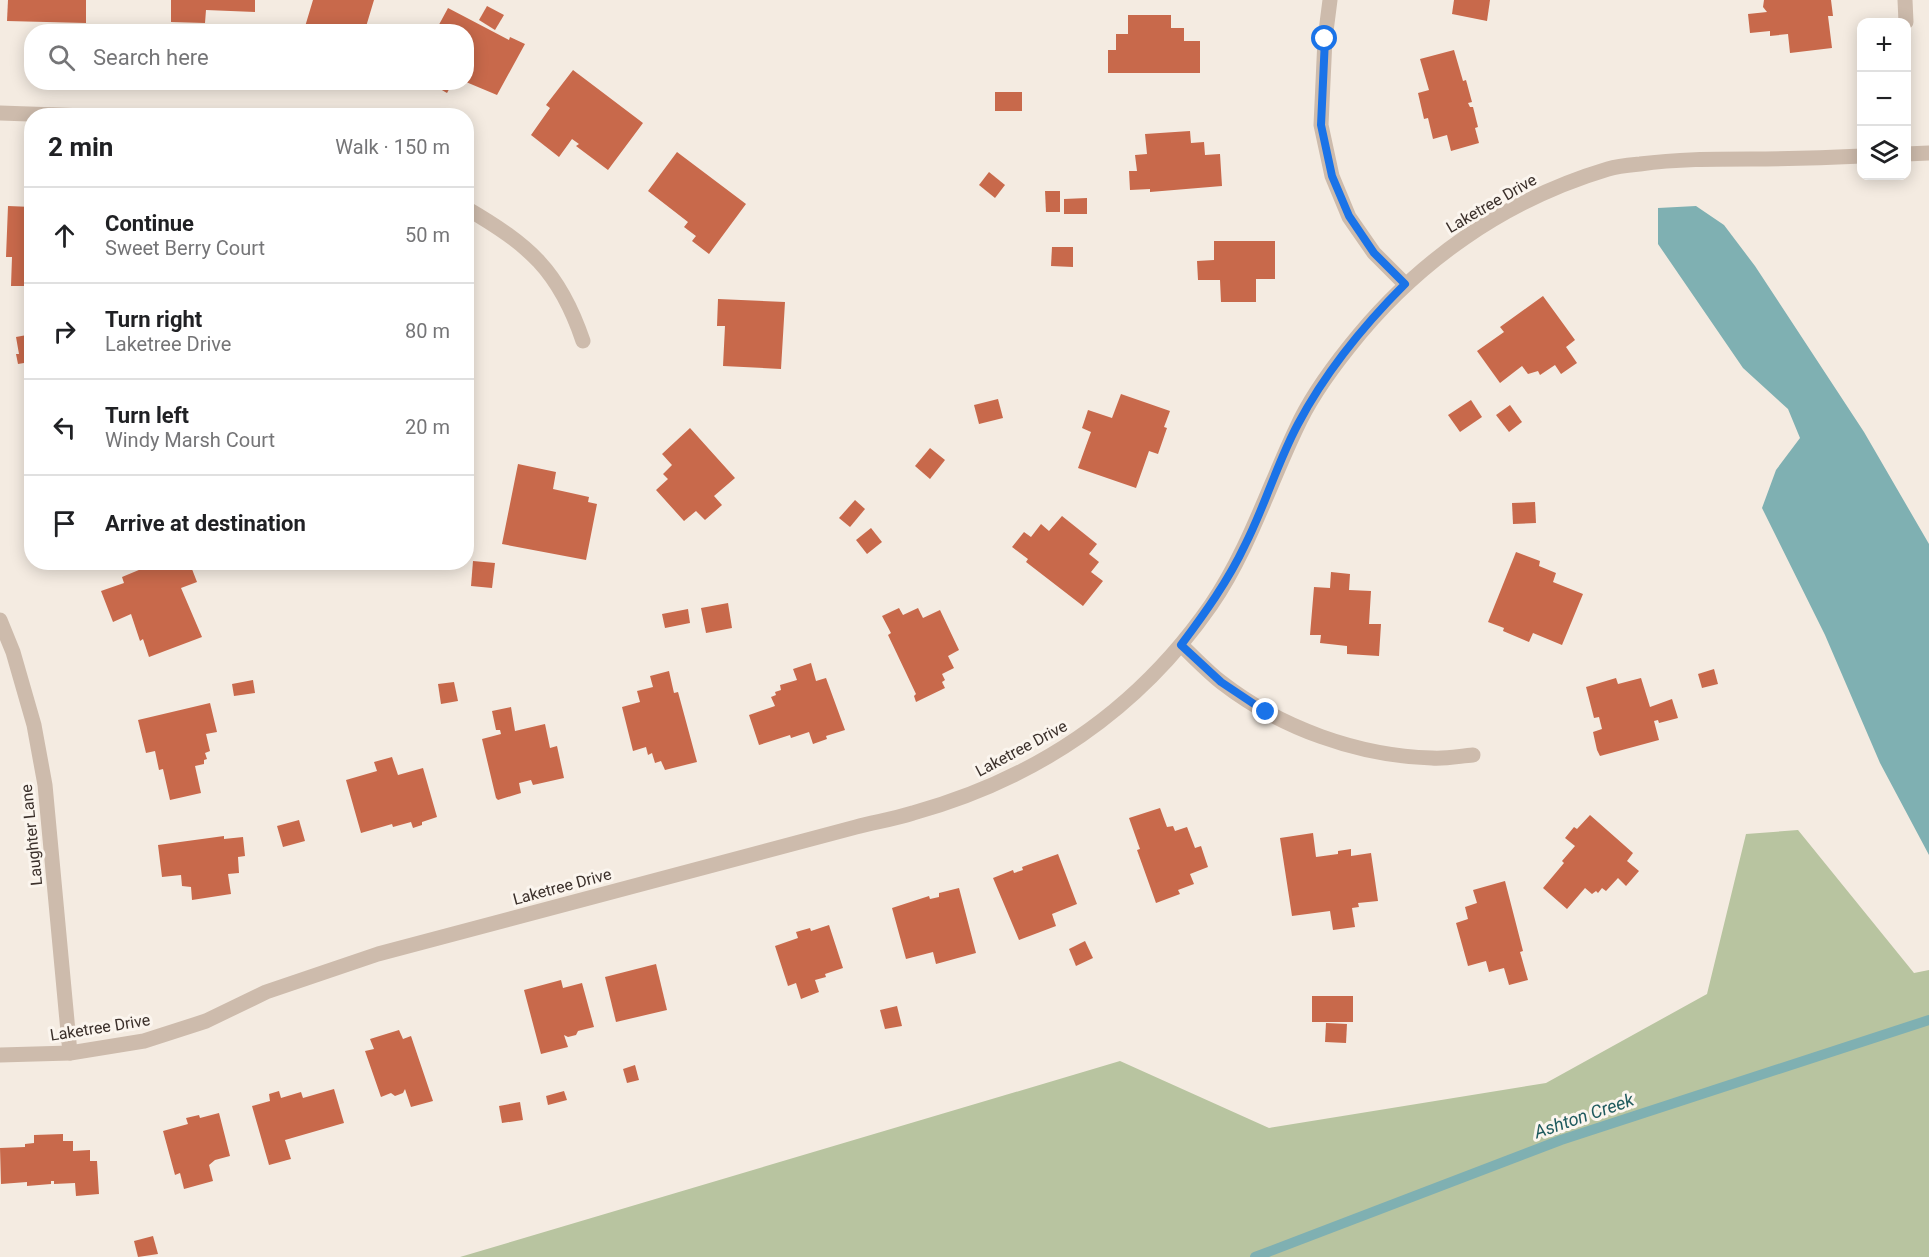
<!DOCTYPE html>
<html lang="en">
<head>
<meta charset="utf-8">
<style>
  :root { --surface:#fff; --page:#f2f2f2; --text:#202124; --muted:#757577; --line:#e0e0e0 }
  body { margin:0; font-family:Roboto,sans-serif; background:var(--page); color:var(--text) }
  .controls { position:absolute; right:18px; top:18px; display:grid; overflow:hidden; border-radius:12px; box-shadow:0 3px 15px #0003 }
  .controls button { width:54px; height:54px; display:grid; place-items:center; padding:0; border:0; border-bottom:2px solid var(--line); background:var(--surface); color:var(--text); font:30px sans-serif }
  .stop { position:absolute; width:18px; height:18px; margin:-14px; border:4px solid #1a73e8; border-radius:50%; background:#fff }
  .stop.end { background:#1a73e8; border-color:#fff; box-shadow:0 2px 6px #0008 }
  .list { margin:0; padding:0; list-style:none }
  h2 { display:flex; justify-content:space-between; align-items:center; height:78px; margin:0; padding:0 24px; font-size:26px }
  h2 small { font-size:20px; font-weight:400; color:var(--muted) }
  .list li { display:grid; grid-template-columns:39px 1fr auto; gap:18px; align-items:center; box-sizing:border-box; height:96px; padding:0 24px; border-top:2px solid var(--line) }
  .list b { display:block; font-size:22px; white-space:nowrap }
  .list p { margin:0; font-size:20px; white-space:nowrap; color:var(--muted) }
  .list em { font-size:20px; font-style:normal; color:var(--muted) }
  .icon { flex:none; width:33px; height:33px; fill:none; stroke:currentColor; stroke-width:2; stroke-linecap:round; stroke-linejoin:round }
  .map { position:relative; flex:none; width:1929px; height:1257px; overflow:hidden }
  .search { position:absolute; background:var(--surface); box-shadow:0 3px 15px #0003; left:24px; top:24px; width:450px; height:66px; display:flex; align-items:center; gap:15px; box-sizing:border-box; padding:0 21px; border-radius:24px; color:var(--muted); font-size:22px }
  .panel { position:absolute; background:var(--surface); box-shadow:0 3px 15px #0003; left:24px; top:108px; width:450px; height:462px; border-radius:24px }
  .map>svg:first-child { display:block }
  .green { fill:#b8c4a0 }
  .water { fill:#7fb0b2 }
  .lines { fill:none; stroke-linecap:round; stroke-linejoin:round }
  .stream { stroke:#7fb0b2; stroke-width:10 }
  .building { fill:#c8694b }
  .minor { stroke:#cdbbac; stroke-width:15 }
  .route { stroke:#1a73e8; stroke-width:8 }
  .labels { text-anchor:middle; stroke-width:6; stroke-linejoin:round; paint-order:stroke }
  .street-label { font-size:16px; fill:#3b302b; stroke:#fbf5ee }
  .water-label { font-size:18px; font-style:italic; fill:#1f5a5e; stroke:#fbf5ee }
</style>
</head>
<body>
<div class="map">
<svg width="1929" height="1257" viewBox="0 0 1929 1257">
  <rect width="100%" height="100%" fill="#f4ebe1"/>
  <polygon class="green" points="1798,830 1914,973 1929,970 1929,1257 460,1257 1120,1061 1269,1128 1546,1083 1707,994 1746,834"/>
  <polygon class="water" points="1696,206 1724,225 1755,266 1864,432 1929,544 1929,855 1880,763 1825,635 1762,508 1776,470 1800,438 1788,409 1743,368 1658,244 1658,208"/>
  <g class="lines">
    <polyline class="stream" points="1255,1257 1561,1140 1929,1020"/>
  </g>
  <g class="building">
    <polygon points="8,0 86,0 86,23 7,21"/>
    <polygon points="171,0 255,0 255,12 206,10 205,23 171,22"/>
    <polygon points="313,0 374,0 365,30 353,27 352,32 310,32 304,30"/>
    <polygon points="1454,0 1490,0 1487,21 1452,14"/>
    <polygon points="1764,0 1831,0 1833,16 1828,16 1832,48 1790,53 1788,34 1770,36 1770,31 1750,33 1748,14 1767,12 1763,7"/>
    <polygon points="487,6 504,15 495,30 479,20"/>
    <polygon points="448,8 509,40 510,37 525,44 497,95 466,82 466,32 435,32"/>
    <polygon points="1128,15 1171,15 1171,28 1184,28 1184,41 1200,41 1200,73 1108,73 1108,50 1116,50 1116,34 1128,34"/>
    <polygon points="1454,50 1463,81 1466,80 1472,102 1468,103 1470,107 1473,107 1478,127 1475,128 1479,143 1451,151 1447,135 1433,139 1428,118 1424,119 1418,93 1429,90 1420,59"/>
    <polygon points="573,70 643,123 608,170 576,146 579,144 572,139 559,157 531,135 550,108 546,105"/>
    <polygon points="428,82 453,82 447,93"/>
    <rect x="995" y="92" width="27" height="19"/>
    <polygon points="1190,131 1191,143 1204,142 1205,155 1220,154 1222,186 1150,192 1150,189 1130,190 1129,171 1137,171 1135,155 1147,154 1145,134"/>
    <polygon points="677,152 746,204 709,254 692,241 696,236 684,227 688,222 648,191"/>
    <polygon points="989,172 1005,185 995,198 979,185"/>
    <polygon points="1045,191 1060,191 1060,212 1046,212"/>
    <polygon points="1087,198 1087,214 1064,214 1064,199"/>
    <polygon points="8,206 32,207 32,286 11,286 12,257 6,257"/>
    <polygon points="1214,241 1275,241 1275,279 1256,279 1256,302 1221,302 1220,280 1198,280 1197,261 1214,260"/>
    <polygon points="1052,247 1073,247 1073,267 1051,266"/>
    <polygon points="1543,296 1575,340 1566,347 1577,363 1561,374 1555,365 1540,375 1538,371 1528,374 1522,366 1500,383 1477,351 1504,332 1500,327"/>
    <polygon points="718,299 785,302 781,369 723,366 725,326 717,326"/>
    <polygon points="32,334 32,380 27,380 24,363 18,364 16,354 19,354 16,337"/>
    <polygon points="1121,394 1170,411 1164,427 1167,428 1158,454 1149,451 1136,488 1078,468 1091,432 1082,428 1088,410 1112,418"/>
    <polygon points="998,399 1003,418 979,424 974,405"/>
    <polygon points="1471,400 1482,417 1460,432 1448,415"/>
    <polygon points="1510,405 1522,422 1509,432 1496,415"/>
    <polygon points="690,428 735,478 714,496 722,505 705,520 696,511 684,521 656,490 668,479 663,474 672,465 662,454"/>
    <polygon points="930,448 945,460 930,479 915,466"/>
    <polygon points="518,464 556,472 553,489 589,497 588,502 597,504 586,560 502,544"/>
    <polygon points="855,500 865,509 850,527 839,518"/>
    <polygon points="1535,502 1536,523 1513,524 1512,503"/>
    <polygon points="1062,516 1097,544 1089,554 1099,562 1091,572 1103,581 1083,606 1026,562 1028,559 1012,547 1024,532 1031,537 1041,524 1049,531"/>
    <polygon points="871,528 882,542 867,554 856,540"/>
    <polygon points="1516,552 1540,561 1539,566 1556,573 1553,582 1583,594 1562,645 1533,633 1529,642 1503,631 1504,628 1488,622"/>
    <polygon points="473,561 495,563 492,588 471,586"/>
    <polygon points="158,562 171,562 175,570 190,564 197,582 181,588 202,637 149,657 143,639 140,641 131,614 113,622 101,591 124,583 122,577"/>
    <polygon points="1331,572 1350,574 1349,590 1371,591 1369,624 1381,624 1379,656 1347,654 1347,646 1320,643 1321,635 1310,635 1314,587 1330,588"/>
    <polygon points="728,603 732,628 706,633 701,608"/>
    <polygon points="899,608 903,615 918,608 923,618 940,610 959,650 948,656 954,668 942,674 945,680 942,682 945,688 916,702 914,696 916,694 888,635 891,633 882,616"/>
    <polygon points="688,609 690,623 665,628 662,614"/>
    <polygon points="811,663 816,681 826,678 845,730 826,736 827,739 813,744 809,732 791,738 790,735 759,745 749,715 775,706 771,697 776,695 775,692 781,690 780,685 797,680 793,669"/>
    <polygon points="1714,669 1718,684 1702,688 1698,674"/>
    <polygon points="669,671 674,693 678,692 697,762 665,770 661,761 655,763 652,753 648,755 646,747 633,751 622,707 640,702 637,691 653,687 650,676"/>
    <polygon points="1616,678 1618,684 1641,678 1650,707 1672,699 1678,718 1659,723 1658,720 1654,721 1659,740 1600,756 1597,750 1593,732 1602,729 1599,717 1594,718 1586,687"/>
    <polygon points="253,680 255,693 234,696 232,684"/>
    <polygon points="454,682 458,701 441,704 438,684"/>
    <polygon points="210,703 217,732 206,734 210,751 205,753 207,759 204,760 204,764 195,766 201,793 170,800 163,769 159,770 155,751 146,753 138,720"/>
    <polygon points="511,707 515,731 545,724 550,748 557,746 564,778 533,785 531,780 519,783 521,793 498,800 496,798 482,739 501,734 500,730 496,730 492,711"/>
    <polygon points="392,757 398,775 423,768 437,817 422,822 422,825 413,828 411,822 393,827 392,824 361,833 346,780 377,771 374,762"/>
    <polygon points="1160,808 1167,827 1173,826 1175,831 1187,827 1195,848 1201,846 1208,867 1190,874 1194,884 1178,890 1180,894 1156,903 1137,850 1140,849 1129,818"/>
    <polygon points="1590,815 1633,853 1627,861 1639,871 1626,886 1618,878 1606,891 1602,888 1598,893 1596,891 1592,894 1585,888 1567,909 1543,888 1564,863 1562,861 1575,846 1565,838 1574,827 1577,829"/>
    <polygon points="299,820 305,841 283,847 277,826"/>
    <polygon points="1313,833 1316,857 1338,854 1338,851 1351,849 1351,856 1371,853 1378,901 1358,903 1359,907 1352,908 1355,927 1333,930 1330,911 1292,916 1280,838"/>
    <polygon points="224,836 224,839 243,837 245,856 238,857 239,873 228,874 231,894 192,900 191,887 182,886 181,875 162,877 158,845"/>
    <polygon points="1058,854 1077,904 1052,914 1056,926 1019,940 993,878 1013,870 1014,873 1023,870 1022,867"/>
    <polygon points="1505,881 1523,951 1520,952 1528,980 1509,985 1504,968 1489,972 1486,961 1468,966 1456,923 1468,919 1465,907 1477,903 1473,890"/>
    <polygon points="959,888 976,953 936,964 933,952 906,959 892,908 929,896 930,899 939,897 939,893"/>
    <polygon points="829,925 843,968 825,974 826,977 815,980 819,992 801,999 796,983 788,986 775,946 798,938 796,932 810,928 811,931"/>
    <polygon points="1085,941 1093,958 1076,966 1069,949"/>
    <polygon points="656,964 667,1010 616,1022 605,977"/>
    <polygon points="561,980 563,988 582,983 594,1027 578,1031 576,1035 568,1037 564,1035 568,1047 541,1054 524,990"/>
    <rect x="1312" y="996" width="41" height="26"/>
    <polygon points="897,1006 902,1026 885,1029 880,1010"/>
    <polygon points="1326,1023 1347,1024 1346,1043 1325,1042"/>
    <polygon points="399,1030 403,1039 411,1036 433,1101 411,1107 405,1089 403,1093 395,1096 391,1093 381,1097 365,1051 374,1049 370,1039"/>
    <polygon points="635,1065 639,1080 627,1083 623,1069"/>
    <polygon points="334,1089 344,1123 285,1140 291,1159 269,1165 252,1106 270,1101 269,1094 279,1091 281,1098 301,1092 303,1098"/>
    <polygon points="564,1091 567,1100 548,1105 546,1096"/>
    <polygon points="520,1102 523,1120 502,1123 499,1106"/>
    <polygon points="219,1113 230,1156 215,1160 209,1165 213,1181 184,1189 180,1173 175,1175 163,1131 188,1124 186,1118 199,1115 200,1118"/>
    <polygon points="63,1134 63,1141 73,1141 73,1151 90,1150 90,1161 97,1161 99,1194 76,1196 75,1183 54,1184 54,1181 51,1181 51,1184 27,1186 27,1182 1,1184 0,1148 25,1147 25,1144 34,1143 34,1135"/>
    <polygon points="153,1236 158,1254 138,1257 134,1241"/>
  </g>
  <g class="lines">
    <g class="minor">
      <polyline points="1330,0 1325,39 1321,125 1332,176 1349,217 1374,253 1405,284"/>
      <polyline points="1905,0 1906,22"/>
      <polyline points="0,113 87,116"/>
      <polyline points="1906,154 1929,153"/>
      <path d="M466 208C529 245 559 270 583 341"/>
      <polyline points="0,620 13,652 34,725 45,785 70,1053"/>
      <path d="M1181 645C1194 657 1207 671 1221 682 1280 728 1358 756 1432 758 1446 759 1460 756 1473 755"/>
      <path d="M0 1055 70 1053 144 1041 206 1021 266 992 378 954 856 827C875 822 894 819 913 813 1036 779 1138 710 1211 605 1248 551 1268 488 1296 429 1309 400 1329 372 1349 347 1416 262 1504 200 1608 169 1618 166 1630 165 1640 164 1677 159 1713 159 1751 159 1788 159 1825 158 1862 156"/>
    </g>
  </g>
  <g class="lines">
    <path class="route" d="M1266 712 1221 682 1181 645C1205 613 1228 581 1245 545 1265 506 1277 463 1298 424 1326 371 1363 326 1405 284L1374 253 1349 216 1332 176 1321 125 1325 39"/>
  </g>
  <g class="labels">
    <g class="street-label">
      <text transform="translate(1491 203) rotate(-30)" y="6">Laketree Drive</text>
      <text transform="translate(1021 748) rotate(-28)" y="6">Laketree Drive</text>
      <text transform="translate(31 835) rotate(-96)" y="6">Laughter Lane</text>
      <text transform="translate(562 886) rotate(-15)" y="6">Laketree Drive</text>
      <text transform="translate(100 1027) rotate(-9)" y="6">Laketree Drive</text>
    </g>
    <g class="water-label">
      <text transform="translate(1584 1116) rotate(-19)" y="6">Ashton Creek</text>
    </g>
  </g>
</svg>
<div class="controls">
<button>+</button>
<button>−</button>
<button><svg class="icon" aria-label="layers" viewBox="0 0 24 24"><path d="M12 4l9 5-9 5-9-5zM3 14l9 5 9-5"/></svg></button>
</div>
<div class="stop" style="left:1325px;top:39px"></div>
<div class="stop end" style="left:1266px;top:712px"></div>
<div class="search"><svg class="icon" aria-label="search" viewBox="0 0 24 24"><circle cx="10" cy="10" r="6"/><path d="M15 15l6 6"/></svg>Search here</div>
<section class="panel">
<h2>2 min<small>Walk · 150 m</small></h2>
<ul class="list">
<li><svg class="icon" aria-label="ahead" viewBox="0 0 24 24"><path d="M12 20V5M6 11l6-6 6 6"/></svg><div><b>Continue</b><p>Sweet Berry Court</p></div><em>50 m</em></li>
<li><svg class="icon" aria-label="right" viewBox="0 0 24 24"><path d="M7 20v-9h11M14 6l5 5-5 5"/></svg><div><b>Turn right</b><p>Laketree Drive</p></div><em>80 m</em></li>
<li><svg class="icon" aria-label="left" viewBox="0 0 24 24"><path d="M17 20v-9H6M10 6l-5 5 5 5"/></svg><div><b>Turn left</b><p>Windy Marsh Court</p></div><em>20 m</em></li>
<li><svg class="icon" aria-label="arrive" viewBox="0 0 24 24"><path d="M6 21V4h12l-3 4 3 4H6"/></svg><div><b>Arrive at destination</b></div></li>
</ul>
</section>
</div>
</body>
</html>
